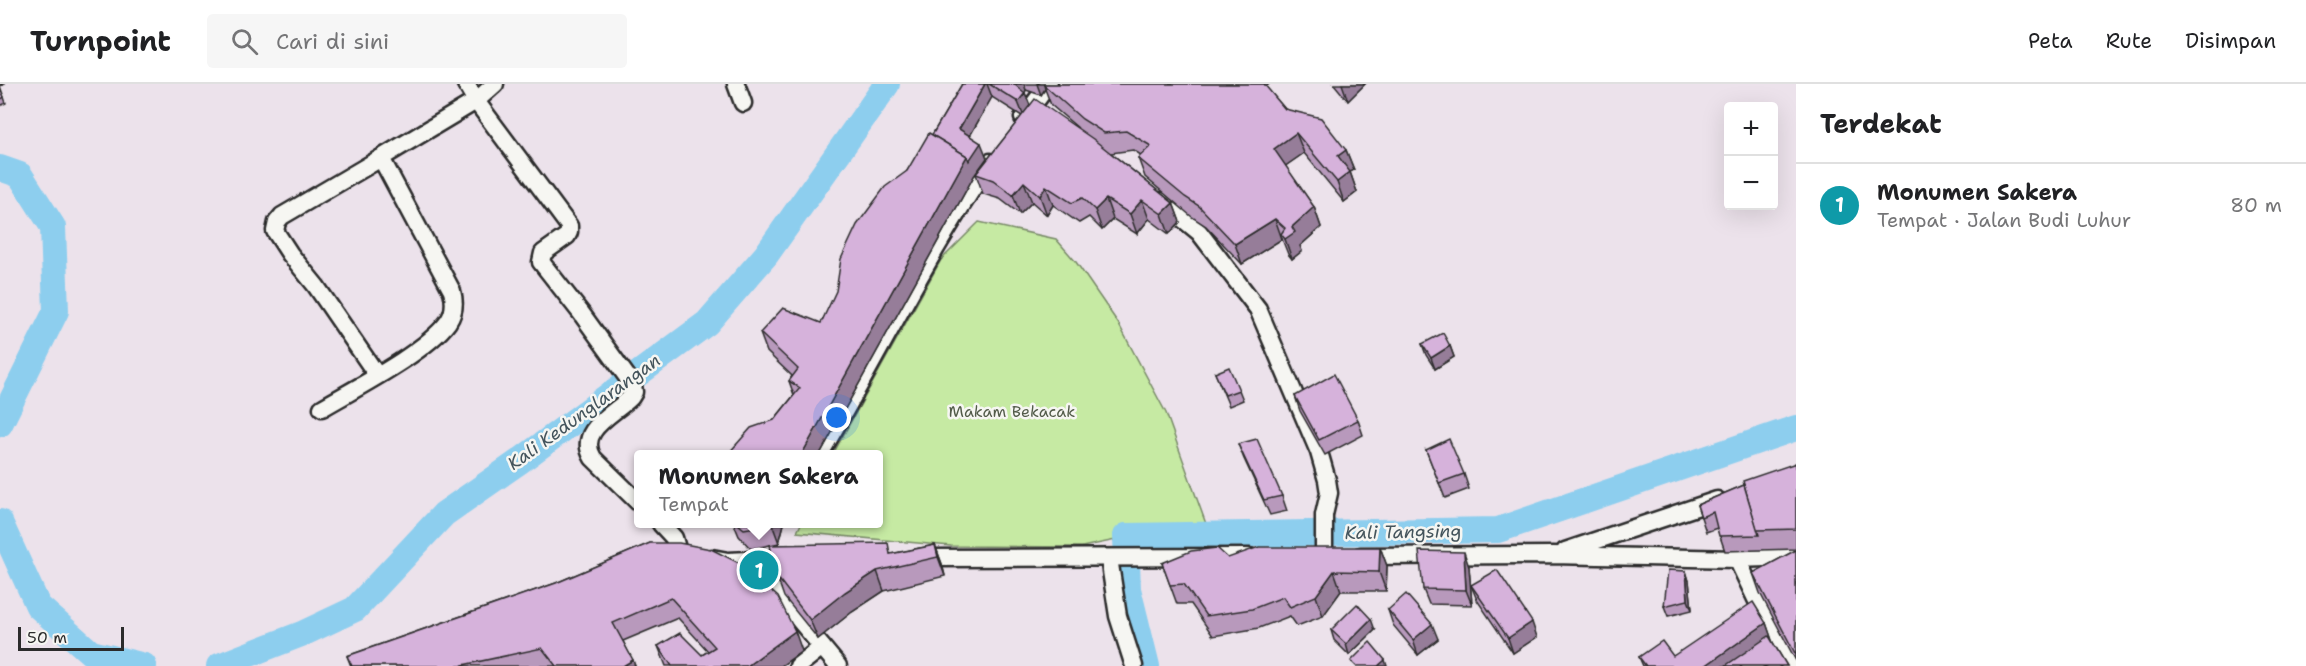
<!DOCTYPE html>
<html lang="id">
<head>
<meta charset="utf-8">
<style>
  :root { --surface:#fff; --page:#f6f6f6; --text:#202124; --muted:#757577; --line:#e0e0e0; --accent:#db2777 }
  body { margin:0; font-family:"Shantell Sans",sans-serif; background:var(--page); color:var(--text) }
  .controls { position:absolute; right:18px; top:18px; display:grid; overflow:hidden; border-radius:6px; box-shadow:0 6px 24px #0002 }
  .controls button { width:54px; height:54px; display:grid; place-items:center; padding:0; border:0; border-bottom:2px solid var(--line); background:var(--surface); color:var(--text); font:30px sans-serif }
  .scale { position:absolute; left:18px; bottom:15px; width:106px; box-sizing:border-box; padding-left:6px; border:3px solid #2b2b2b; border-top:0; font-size:16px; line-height:21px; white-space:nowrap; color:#2b2b2b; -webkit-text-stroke:4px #f6f6f2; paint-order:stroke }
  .you { position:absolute; left:837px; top:334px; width:21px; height:21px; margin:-15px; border:4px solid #fff; border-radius:50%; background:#1a73e8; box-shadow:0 0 0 9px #1a73e833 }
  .badge { display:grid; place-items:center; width:39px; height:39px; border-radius:50%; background:var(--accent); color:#fff; font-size:20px; font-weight:700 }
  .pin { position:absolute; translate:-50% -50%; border:3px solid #fff; box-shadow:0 2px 6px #0006 }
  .popup { position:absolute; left:634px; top:366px; width:249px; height:78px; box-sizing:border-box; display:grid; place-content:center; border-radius:6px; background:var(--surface); filter:drop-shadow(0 2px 4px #0005); font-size:20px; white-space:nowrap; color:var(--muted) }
  .popup b { font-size:22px; color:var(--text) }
  .popup::after { content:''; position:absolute; left:50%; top:100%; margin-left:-12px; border:12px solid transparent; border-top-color:var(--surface) }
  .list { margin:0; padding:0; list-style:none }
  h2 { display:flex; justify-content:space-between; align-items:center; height:78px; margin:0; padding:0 24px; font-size:26px }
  h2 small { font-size:20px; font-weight:400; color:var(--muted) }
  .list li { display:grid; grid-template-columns:39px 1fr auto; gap:18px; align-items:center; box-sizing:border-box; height:84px; padding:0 24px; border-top:2px solid var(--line) }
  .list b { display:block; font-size:22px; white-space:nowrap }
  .list p { margin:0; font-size:20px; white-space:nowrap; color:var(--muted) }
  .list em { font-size:20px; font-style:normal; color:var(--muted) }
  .icon { flex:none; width:33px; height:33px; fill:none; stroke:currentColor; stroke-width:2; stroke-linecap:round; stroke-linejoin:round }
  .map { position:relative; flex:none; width:1796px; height:582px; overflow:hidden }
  header { display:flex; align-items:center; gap:36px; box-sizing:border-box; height:84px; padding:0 30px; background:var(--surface); border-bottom:2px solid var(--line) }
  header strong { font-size:28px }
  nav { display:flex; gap:33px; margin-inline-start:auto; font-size:21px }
  .search { width:420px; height:54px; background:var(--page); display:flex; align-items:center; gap:15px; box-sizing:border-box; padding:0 21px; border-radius:6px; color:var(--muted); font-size:22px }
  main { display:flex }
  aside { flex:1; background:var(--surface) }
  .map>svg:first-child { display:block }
  .green { fill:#c6eaa3; stroke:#788a67; stroke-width:1.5 }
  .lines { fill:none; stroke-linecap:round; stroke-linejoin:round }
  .river { stroke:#8dceee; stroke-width:26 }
  .minor-casing { stroke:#2b2b2b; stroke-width:21 }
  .minor { stroke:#f6f6f2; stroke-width:16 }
  .wall { fill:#b899bc; stroke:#2b2b2b; stroke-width:1.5; fill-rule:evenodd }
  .shaded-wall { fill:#967d99; stroke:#2b2b2b; stroke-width:1.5 }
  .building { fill:#d6b2db; stroke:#2b2b2b; stroke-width:1.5 }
  .labels { text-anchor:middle; stroke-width:5; stroke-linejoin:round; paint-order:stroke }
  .park-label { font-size:16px; fill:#525b49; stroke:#f6f6f2 }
  .water-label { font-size:18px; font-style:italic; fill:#44545c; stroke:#f6f6f2 }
</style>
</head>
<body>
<header>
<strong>Turnpoint</strong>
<div class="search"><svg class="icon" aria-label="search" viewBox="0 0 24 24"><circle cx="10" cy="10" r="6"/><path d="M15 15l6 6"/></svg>Cari di sini</div>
<nav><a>Peta</a><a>Rute</a><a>Disimpan</a></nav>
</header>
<main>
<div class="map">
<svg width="1796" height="582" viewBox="0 0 1796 582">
  <rect width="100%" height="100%" fill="#ece2eb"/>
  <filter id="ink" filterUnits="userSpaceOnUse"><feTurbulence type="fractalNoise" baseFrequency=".0167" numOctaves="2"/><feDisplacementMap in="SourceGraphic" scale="12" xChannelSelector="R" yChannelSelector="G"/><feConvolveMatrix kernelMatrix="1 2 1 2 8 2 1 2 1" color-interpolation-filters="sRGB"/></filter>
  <g filter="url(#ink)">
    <polygon class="green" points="979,138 1056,155 1076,178 1118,239 1166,329 1210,451 1130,453 1082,463 951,462 797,448 801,440 879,440 879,370 833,370 941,176"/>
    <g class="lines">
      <g class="river">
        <polyline points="0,84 20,91 53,143 56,227 0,340"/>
        <polyline points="0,438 38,522 91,569 144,582"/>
        <polyline points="219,582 304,549 355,525 444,430 520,377 707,239 766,171 887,0"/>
        <polyline points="1147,582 1128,505 1126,452 1498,446 1796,344"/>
      </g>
      <defs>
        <g id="minor">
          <path d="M495 0 476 17 569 142V148L567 152 543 169 541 178 581 229 633 301 634 308 631 313C615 330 576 346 593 374L639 419"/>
          <polyline points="736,0 743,19"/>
          <polyline points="1023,34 1049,0"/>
          <polyline points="1161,117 1199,148 1258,225 1319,368 1327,396 1329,409 1324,431 1324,472"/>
          <polyline points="377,291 316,202 290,170 275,147 277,138 282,132 381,74"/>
          <path d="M322 324C356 304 426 268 448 238 455 228 455 218 452 207L381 74 476 17 466 0"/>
          <path d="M820 370C877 274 926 172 990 78"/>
          <polyline points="661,440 674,454 678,468"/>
          <polyline points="1565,467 1717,416"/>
          <polyline points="1360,472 1552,471 1737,475 1796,473"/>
          <polyline points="712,474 728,477 794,474"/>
          <polyline points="919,474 1250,473"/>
          <polyline points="1109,474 1118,532 1134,582"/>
          <polyline points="1737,475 1779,563 1750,582"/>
          <polyline points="740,484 772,503 838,582"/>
          <polyline points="1779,563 1790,582"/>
          <polyline points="798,582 822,563"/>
        </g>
      </defs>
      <use href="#minor" class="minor-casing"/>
      <use href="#minor" class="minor"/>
    </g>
    <g class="wall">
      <polygon points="0,0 5,0 0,2 6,19 0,22"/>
      <path d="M962 0H1269L1266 3 1285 25 1346 66 1354 86 1350 88 1357 108 1344 118 1304 69 1285 82 1314 123 1321 143 1300 162 1302 167 1292 175 1288 170 1282 155 1242 180 1206 142 1192 133 1145 93 1138 74 1141 71 1133 66 1111 69 1173 119 1180 138 1169 150 1149 135 1137 150 1113 135 1102 146 1089 133 1079 139 1053 121 1047 131 1032 118 1020 130 1000 115 983 110 976 90 1022 32 992 13 970 52 987 74 974 92 820 370H728L774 336 794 311 789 297 792 292 767 268 760 249 821 239 907 87 932 51ZM1045 5 1051 21 1078 44 1030 22 1025 9 1026 6 1041 11Z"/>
      <polygon points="1334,0 1365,0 1348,17"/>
      <polygon points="1422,260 1450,262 1454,273 1435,285 1426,271"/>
      <polygon points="1215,289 1239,306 1243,316 1229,322"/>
      <polygon points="1295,312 1358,336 1363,351 1325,371 1300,327"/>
      <polygon points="1238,360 1282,412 1287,427 1270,431 1244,375"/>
      <polygon points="1426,366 1464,390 1469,405 1445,414"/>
      <polygon points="1796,379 1796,465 1725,467 1717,444 1706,448 1697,421"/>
      <polygon points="734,440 784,440 779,459 751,465 739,452"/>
      <polygon points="650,459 802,567 781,582 666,582 658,562 702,571 708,567 678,534 623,557 635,582 351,582 347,572 556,499"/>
      <polygon points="935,461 942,480 945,492 884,507 852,528 818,555 784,513 777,493"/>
      <polygon points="1380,463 1387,482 1386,507 1341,507 1323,532 1297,542 1290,532 1259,544 1213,552 1191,520 1177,520 1162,479"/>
      <polygon points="1796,466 1796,577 1760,509 1753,489"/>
      <polygon points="1469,483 1472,521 1429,520 1423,505"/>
      <polygon points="1686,487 1689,497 1692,526 1668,532 1664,522"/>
      <polygon points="1471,501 1537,553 1513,569 1477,516"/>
      <polygon points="1388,526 1438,555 1418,571 1393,541"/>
      <polygon points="1766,539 1772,557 1787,582 1643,582 1639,573 1673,572"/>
      <polygon points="1331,546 1375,546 1349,571 1334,556"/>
    </g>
    <g class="shaded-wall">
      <polygon points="985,0 987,0 992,13 965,60 959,45"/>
      <polygon points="1016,0 1024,0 1026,6 1023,13 1025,9 1031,24 1024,33 1018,18 1015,1"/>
      <polygon points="1037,0 1049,0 1044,1 1045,5 1041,11"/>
      <polygon points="1342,0 1365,0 1348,17"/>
      <polygon points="1296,49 1304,69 1281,85 1274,65"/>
      <polygon points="981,59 987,74 974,92 820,370 802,370 967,72"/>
      <polygon points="1346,66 1354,86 1345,91 1338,72"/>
      <polygon points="1350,88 1357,108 1344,118 1337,98"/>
      <polygon points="1024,98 1032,118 1020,130 1013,111"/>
      <polygon points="1046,102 1053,121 1047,131 1040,112"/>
      <polygon points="1106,115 1113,135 1102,146 1095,126"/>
      <polygon points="1142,116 1149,135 1137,150 1130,130"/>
      <polygon points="1173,119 1180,138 1169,150 1162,130"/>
      <polygon points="1314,123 1321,143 1300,162 1302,167 1292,175 1285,155 1292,143"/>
      <polygon points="1275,135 1282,155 1242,180 1235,160"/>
      <polygon points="1450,262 1454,273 1435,285 1431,274"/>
      <polygon points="772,440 784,440 779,459"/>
      <polygon points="935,461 942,480 945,492 938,473"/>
      <polygon points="1380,463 1387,482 1386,507 1379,488"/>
      <polygon points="1464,468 1469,483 1472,521 1466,506"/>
      <polygon points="877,487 884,507 852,528 818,555 810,536 845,508"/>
      <polygon points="1334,487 1341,507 1323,532 1316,512"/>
      <polygon points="1686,487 1689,497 1692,526 1688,516"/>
      <polygon points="1371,535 1375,546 1349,571 1346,560"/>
      <polygon points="1532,538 1537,553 1513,569 1508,554"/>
      <polygon points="1766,539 1773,559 1740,582 1705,582"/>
      <polygon points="1432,540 1438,555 1418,571 1413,556"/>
      <polygon points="795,547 802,567 781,582 747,582"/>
      <polygon points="633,576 635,582 623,582"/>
      <polygon points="1385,576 1387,582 1378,582"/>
    </g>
    <g class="building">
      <polygon points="962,0 985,0 959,45 981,59 969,77 967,72 932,51"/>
      <polygon points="989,0 1016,0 1015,1 1025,9 1018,18"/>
      <polygon points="1044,0 1264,0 1285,25 1321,34 1346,66 1338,72 1350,88 1337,98 1296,49 1274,65 1314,123 1292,143 1295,148 1285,155 1281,150 1285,144 1275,135 1235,160 1199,122 1185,113 1138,74 1151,62 1126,47 1104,49 1082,35 1044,1"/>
      <polygon points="0,5 4,13 0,16"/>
      <polygon points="1035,15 1093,55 1173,119 1162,130 1142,116 1130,130 1106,115 1095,126 1082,114 1072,119 1046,102 1040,112 1024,98 1013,111 993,96 976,90"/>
      <polygon points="929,49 967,72 802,370 728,370 751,344 774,336 800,304 789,297 798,285 760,249 783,224 821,239 836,207 841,175 857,141 885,103 907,87"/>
      <polygon points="1443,249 1450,262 1431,274 1422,260"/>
      <polygon points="1229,283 1239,306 1225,311 1215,289"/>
      <polygon points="1334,290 1358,336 1319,356 1295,312"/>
      <polygon points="1257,355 1282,412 1264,416 1238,360"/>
      <polygon points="1449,355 1464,390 1439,399 1426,366"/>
      <polygon points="1796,379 1796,445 1757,446 1743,397"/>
      <polygon points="1744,401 1759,451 1719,452 1713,428 1701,433 1697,421"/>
      <polygon points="738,440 772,440 744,445"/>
      <polygon points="650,459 679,459 711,465 741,480 778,513 795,547 747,582 672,582 658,562 680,549 702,571 715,563 671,514 613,539 633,576 623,582 556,582 542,564 463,581 464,582 352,582 347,572 556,499"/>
      <polygon points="888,459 890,470 935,461 938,473 877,487 845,508 810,536 777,493 770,461"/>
      <polygon points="1259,463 1380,463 1379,488 1334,487 1316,512 1290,523 1283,513 1252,525 1206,532 1184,500 1170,501 1162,479 1191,467 1217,464 1228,474"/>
      <polygon points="1796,466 1796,571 1753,489"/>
      <polygon points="1419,467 1464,468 1466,506 1423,505"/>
      <polygon points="1497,486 1532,538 1508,554 1471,501"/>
      <polygon points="1668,486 1686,487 1688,516 1664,522"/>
      <polygon points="1406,510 1432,540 1413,556 1388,526"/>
      <polygon points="1753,518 1766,539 1705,582 1646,582 1639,573 1662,557 1673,572"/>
      <polygon points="1357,520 1371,535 1346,560 1331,546"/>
      <polygon points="1769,552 1787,582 1725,582"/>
      <polygon points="1370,558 1385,576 1378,582 1356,582 1351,577"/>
    </g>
  </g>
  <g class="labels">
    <g class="park-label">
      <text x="1012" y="333">Makam Bekacak</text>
    </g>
    <g class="water-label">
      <text transform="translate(584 328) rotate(-36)" y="6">Kali Kedunglarangan</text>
      <text transform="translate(1403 448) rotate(-1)" y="6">Kali Tangsing</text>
    </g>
  </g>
</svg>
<div class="controls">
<button>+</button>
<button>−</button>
</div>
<div class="scale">50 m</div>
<div class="you"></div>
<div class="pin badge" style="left:759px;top:486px;background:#0f9aa8">1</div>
<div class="popup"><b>Monumen Sakera</b>Tempat</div>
</div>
<aside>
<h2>Terdekat<small></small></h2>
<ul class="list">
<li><span class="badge" style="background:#0f9aa8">1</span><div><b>Monumen Sakera</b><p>Tempat · Jalan Budi Luhur</p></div><em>80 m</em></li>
</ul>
</aside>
</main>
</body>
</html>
